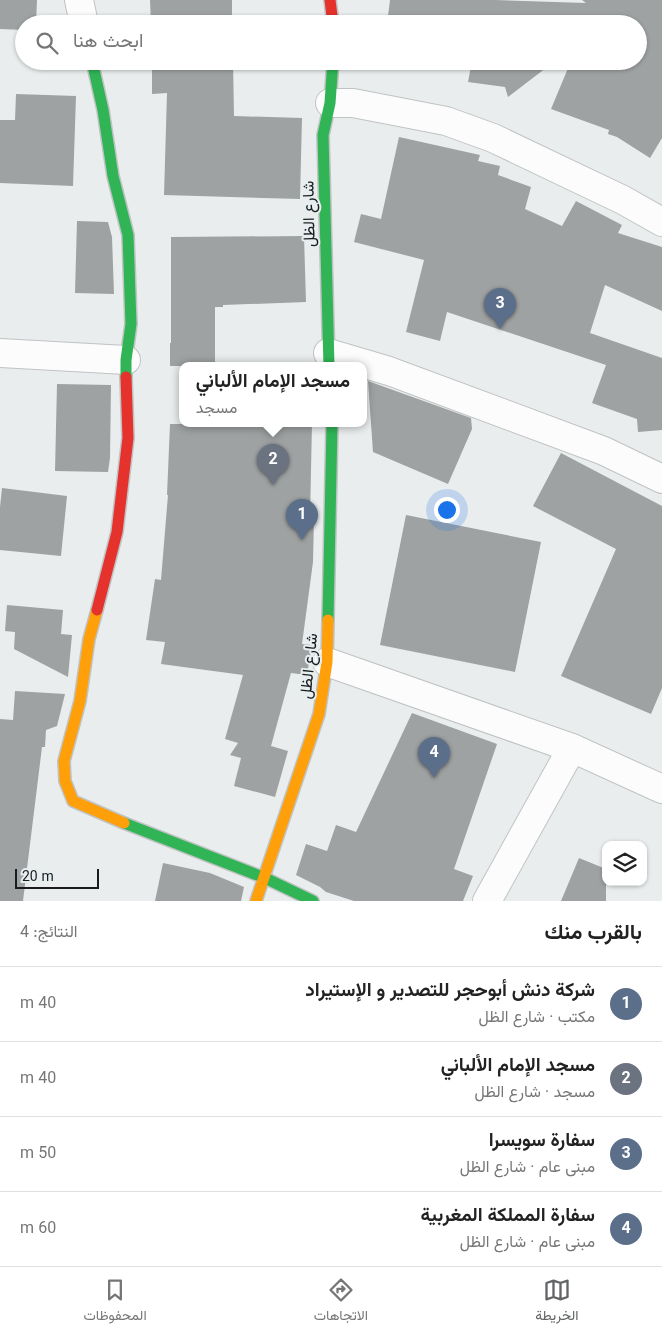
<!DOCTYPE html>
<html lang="ar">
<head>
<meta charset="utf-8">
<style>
  :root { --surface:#fff; --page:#f6f6f6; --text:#222; --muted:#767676; --line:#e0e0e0; --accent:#626466 }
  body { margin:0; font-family:Georgia,Vazirmatn,serif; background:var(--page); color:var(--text); direction:rtl }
  .controls { position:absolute; right:15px; bottom:15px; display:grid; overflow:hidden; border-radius:10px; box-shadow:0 1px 4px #0004 }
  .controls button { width:45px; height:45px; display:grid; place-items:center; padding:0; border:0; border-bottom:1px solid var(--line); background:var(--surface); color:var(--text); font:25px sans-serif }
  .scale { position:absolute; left:15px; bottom:12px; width:84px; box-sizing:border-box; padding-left:5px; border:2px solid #191b1c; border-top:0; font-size:14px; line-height:18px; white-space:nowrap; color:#191b1c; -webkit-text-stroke:4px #e7eef0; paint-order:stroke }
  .you { position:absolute; left:446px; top:509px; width:18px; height:18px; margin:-12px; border:4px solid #fff; border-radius:50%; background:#1a73e8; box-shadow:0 0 0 8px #1a73e833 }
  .badge { display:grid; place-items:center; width:32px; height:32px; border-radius:50%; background:var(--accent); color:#fff; font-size:16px; font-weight:700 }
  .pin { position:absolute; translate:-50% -41px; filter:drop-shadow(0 1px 2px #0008) }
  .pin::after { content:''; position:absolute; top:26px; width:18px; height:15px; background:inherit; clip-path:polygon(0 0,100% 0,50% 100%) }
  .popup { position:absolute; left:179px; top:362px; width:188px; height:65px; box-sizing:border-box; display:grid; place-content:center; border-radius:10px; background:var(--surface); filter:drop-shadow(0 1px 4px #0005); font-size:16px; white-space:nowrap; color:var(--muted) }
  .popup b { font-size:19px; color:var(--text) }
  .popup::after { content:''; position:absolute; left:50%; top:100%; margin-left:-10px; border:10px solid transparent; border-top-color:var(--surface) }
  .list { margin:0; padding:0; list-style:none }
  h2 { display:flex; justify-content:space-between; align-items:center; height:65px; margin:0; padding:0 20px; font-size:21px }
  h2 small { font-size:16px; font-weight:400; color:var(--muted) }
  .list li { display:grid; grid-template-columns:32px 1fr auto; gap:15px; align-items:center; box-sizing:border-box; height:75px; padding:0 20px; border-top:1px solid var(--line) }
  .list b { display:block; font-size:19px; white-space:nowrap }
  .list p { margin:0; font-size:16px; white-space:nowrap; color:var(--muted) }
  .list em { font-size:16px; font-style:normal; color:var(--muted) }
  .icon { flex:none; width:28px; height:28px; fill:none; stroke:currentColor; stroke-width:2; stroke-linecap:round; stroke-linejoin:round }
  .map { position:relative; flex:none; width:662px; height:901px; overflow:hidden; direction:ltr }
  .search { position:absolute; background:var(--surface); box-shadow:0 1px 4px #0004; left:15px; right:15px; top:15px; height:55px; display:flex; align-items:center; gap:12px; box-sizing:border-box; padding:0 18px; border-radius:28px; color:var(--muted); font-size:19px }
  .sheet { height:365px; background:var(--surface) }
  nav { display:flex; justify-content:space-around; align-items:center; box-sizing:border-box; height:70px; border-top:1px solid var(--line); background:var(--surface); font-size:14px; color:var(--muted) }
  nav a { display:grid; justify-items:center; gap:2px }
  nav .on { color:var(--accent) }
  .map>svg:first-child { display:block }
  .building { fill:#9fa2a3 }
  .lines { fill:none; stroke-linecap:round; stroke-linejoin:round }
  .street-casing { stroke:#c0c3c3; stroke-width:30 }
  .fast-casing { stroke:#c0c3c3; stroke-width:14 }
  .slow-casing { stroke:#c0c3c3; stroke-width:14 }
  .jam-casing { stroke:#c0c3c3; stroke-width:14 }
  .street { stroke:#fcfcfc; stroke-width:28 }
  .fast { stroke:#30b455; stroke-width:11 }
  .slow { stroke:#ff9f0a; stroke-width:11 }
  .jam { stroke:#e5322d; stroke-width:11 }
  .labels { text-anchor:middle; stroke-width:4; stroke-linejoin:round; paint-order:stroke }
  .street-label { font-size:16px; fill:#191b1c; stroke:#e7eef0 }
</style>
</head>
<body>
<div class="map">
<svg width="662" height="901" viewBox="0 0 662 901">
  <rect width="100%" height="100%" fill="#e9edee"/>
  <g class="building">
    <polygon points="0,0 37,0 36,24 24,24 24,30 0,29"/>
    <polygon points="150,0 232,0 232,24 151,24"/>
    <polygon points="390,0 495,0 586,3 582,0 662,0 662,138 650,158 617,137 608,134 609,130 551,109 571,61 638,61 638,24 387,24"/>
    <polygon points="152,61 233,61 234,116 302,118 300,199 164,195 167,93 152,94"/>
    <polygon points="398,61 425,61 424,68 398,67"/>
    <polygon points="472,61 555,61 508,97 505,87 468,82"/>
    <polygon points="16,94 76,96 73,186 0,183 0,120 15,120"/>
    <polygon points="399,137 480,155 478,161 500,166 498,175 531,187 525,209 562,226 576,201 622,225 618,233 662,247 662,311 605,285 590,333 662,358 662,430 638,432 637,419 592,403 606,365 447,312 440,341 406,332 424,260 354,242 361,214 381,219"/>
    <polygon points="77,221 108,222 112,237 114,294 75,293"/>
    <polygon points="304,236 306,302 223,305 223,307 215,307 215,366 170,366 170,343 171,343 171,237"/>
    <polygon points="368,381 471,418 472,429 448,484 373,452"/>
    <polygon points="57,384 111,385 110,458 108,472 55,471"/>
    <polygon points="170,424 312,424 310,517 314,517 313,562 302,644 312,645 307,675 291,673 271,746 288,751 275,797 234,786 241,758 230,755 238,743 225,739 243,675 161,664 165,642 146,640 155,579 161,580 168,495 167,495"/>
    <polygon points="561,453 662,506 662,688 651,714 561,676 616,549 533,506"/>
    <polygon points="2,488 67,496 61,556 0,550 0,507"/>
    <polygon points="406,515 541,542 515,672 380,645"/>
    <polygon points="7,605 63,610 61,634 72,635 68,677 14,649 15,632 5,631"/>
    <polygon points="15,691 65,694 57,726 46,730 45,747 42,747 23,901 0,901 0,719 13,720"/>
    <polygon points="412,713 497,744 454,869 473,876 463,901 354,901 326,892 320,887 296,875 306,844 327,851 336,825 356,832"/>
    <polygon points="579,858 606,869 606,901 561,901"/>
    <polygon points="163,863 210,873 244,887 241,901 155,901"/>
  </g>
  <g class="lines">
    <defs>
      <g id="street">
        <polyline points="79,0 84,24"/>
        <polyline points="330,103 353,103 446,121 493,138 623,200 662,222"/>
        <polyline points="0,353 126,360"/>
        <polyline points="328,353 389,371 604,451 662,479"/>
        <polyline points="327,662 572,748 662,789"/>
        <polyline points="487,901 572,748"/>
      </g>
      <g id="fast">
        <polyline points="92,61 103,110 113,176 128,235 131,324 126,360 126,377"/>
        <polyline points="329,366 323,135 330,103 333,61"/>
        <polyline points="328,620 332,424"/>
        <polyline points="124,823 265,878 313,901"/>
      </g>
      <g id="slow">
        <polyline points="97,610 89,639 80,701 64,761 65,781 73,801 124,823"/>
        <polyline points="256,901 319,714 327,662 328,620"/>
      </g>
      <g id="jam">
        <polyline points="330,0 333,24"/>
        <polyline points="97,610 117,532 128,438 126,377"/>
      </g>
    </defs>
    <use href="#street" class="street-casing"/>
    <use href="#fast" class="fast-casing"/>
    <use href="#slow" class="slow-casing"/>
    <use href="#jam" class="jam-casing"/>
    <use href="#street" class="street"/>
    <use href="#fast" class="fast"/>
    <use href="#slow" class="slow"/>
    <use href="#jam" class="jam"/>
  </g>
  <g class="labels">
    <g class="street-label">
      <text transform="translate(308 214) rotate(-91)" y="6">شارع الظل</text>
      <text transform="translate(308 666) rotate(-84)" y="6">شارع الظل</text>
    </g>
  </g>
</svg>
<div class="controls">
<button><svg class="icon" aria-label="layers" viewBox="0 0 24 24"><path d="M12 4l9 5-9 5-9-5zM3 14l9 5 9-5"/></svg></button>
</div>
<div class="scale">20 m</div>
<div class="you"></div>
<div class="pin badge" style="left:302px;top:540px;background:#5c6f8a">1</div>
<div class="pin badge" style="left:273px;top:485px;background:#6b7280">2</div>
<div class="popup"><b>مسجد الإمام الألباني</b>مسجد</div>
<div class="pin badge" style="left:500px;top:329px;background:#5c6f8a">3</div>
<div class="pin badge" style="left:434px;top:778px;background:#5c6f8a">4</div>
<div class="search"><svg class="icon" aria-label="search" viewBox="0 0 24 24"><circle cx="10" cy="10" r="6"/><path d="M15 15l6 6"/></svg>ابحث هنا</div>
</div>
<section class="sheet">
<h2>بالقرب منك<small>النتائج: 4</small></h2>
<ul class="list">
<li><span class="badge" style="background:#5c6f8a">1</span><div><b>شركة دنش أبوحجر للتصدير و الإستيراد</b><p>مكتب · شارع الظل</p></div><em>40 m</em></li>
<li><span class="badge" style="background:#6b7280">2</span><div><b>مسجد الإمام الألباني</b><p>مسجد · شارع الظل</p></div><em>40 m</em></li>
<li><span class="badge" style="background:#5c6f8a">3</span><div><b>سفارة سويسرا</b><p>مبنى عام · شارع الظل</p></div><em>50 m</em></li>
<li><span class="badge" style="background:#5c6f8a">4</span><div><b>سفارة المملكة المغربية</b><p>مبنى عام · شارع الظل</p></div><em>60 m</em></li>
</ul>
</section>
<nav>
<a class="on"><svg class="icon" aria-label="map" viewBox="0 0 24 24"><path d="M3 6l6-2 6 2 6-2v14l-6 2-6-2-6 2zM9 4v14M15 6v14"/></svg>الخريطة</a>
<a><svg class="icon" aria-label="directions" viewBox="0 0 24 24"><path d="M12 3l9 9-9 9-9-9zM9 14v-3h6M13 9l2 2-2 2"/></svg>الاتجاهات</a>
<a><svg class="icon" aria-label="saved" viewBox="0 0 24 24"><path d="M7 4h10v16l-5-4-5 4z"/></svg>المحفوظات</a>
</nav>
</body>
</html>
